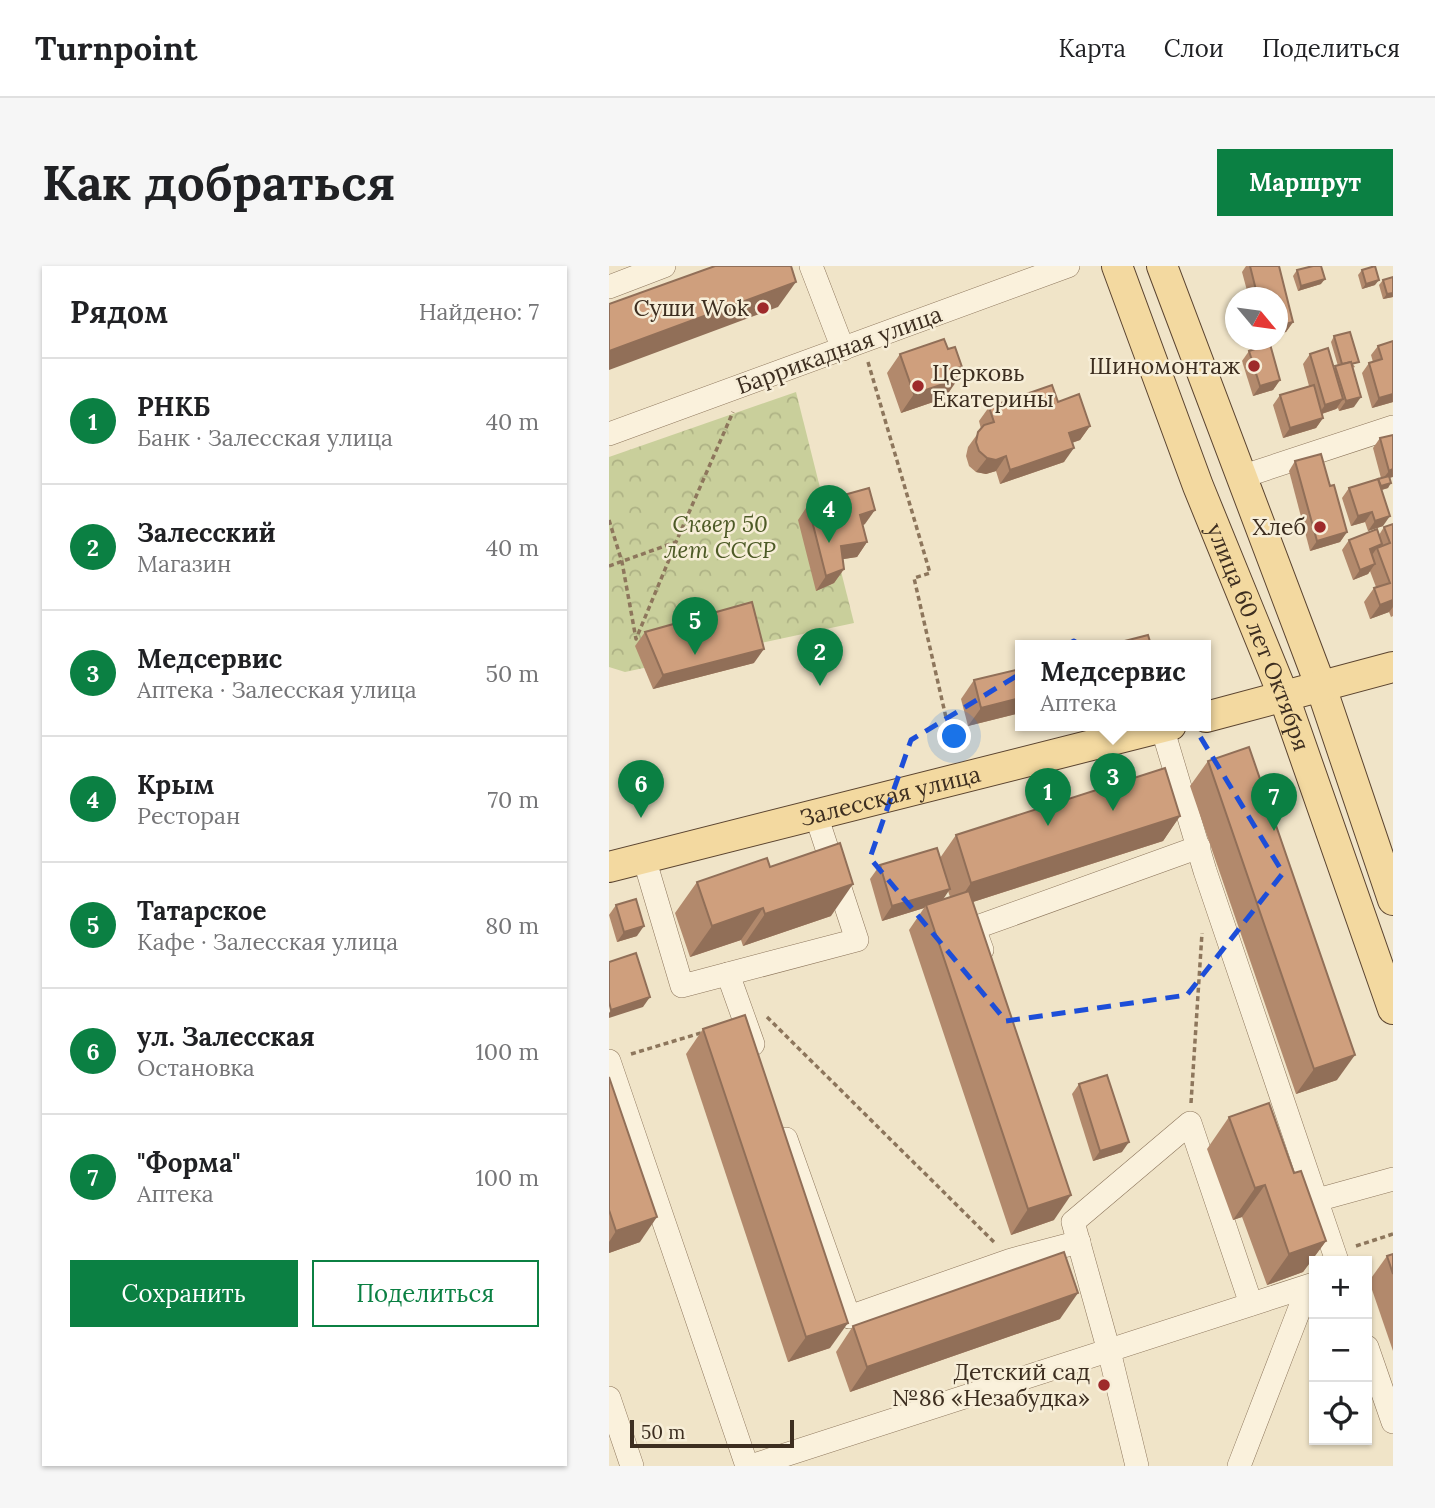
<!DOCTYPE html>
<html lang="ru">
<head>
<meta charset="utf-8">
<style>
  :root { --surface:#fff; --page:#f6f6f6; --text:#202124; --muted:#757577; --line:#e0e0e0; --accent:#0b8043 }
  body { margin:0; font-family:Lora,serif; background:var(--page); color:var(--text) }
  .controls { position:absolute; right:21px; bottom:21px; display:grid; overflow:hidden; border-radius:0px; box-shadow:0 2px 5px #0004 }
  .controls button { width:63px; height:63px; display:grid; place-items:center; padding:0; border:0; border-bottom:2px solid var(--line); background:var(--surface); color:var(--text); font:35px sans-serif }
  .compass { position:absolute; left:616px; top:21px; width:63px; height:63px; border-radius:50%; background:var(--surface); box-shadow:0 2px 5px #0004; rotate:119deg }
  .scale { position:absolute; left:21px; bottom:18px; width:164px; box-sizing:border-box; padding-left:7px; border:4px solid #3d2e20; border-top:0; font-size:19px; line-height:24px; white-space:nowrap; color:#3d2e20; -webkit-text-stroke:5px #f7eed8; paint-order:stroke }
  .you { position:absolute; left:346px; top:471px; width:24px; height:24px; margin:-18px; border:5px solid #fff; border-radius:50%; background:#1a73e8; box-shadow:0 0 0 10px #1a73e833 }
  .badge { display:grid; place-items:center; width:46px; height:46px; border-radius:50%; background:var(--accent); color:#fff; font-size:23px; font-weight:700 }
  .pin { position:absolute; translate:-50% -58px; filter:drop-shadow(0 2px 4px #0008) }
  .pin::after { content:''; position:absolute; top:37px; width:24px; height:21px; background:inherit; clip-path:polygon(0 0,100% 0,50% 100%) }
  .popup { position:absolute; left:406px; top:374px; width:196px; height:91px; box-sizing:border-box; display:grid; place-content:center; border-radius:0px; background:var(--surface); filter:drop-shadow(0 2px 5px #0005); font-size:23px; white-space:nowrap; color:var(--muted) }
  .popup b { font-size:26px; color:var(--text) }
  .popup::after { content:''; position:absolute; left:50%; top:100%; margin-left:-14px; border:14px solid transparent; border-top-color:var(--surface) }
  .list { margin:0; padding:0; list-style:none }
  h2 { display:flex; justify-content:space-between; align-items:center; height:91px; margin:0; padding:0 28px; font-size:30px }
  h2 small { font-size:23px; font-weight:400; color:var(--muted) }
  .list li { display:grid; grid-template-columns:46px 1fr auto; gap:21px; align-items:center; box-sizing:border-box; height:126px; padding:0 28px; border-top:2px solid var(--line) }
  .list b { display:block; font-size:26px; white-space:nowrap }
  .list p { margin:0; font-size:23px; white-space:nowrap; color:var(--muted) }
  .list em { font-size:23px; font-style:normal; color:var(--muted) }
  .actions { display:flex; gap:14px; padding:21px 28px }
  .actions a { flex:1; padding:16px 0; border:2px solid var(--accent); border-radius:0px; text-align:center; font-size:24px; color:var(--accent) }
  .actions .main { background:var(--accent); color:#fff }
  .icon { flex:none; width:38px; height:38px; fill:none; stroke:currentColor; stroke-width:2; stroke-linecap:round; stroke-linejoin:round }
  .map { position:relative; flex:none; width:784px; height:1200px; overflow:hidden; border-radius:0px }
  header { display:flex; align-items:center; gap:42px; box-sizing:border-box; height:98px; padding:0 35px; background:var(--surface); border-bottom:2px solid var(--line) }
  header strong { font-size:33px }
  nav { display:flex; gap:38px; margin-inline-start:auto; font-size:24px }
  .intro { display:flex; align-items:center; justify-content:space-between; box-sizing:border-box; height:168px; padding:0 42px }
  h1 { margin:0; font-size:49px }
  .button { padding:18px 32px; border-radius:0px; background:var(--accent); color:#fff; font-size:24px; font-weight:700 }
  main { display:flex; gap:42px; padding:0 42px }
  aside { flex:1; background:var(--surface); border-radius:0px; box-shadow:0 2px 5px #0004 }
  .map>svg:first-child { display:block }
  .park { fill:url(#park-crowns) }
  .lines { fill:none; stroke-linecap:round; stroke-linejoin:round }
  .minor-casing { stroke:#8d765c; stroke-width:24 }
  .major-casing { stroke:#5b4430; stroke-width:32 }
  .path { stroke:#8d765c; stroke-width:3.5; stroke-dasharray:5 3.5; stroke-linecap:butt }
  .minor { stroke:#faf1dc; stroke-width:23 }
  .major { stroke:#f3d9a0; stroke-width:30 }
  .wall { fill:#b2896c; fill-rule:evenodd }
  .shaded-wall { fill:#916f58 }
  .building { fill:#cf9f7d; stroke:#916f58; stroke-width:2 }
  .marked { fill:none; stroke:#1d4ed8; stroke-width:5; stroke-dasharray:14 9; stroke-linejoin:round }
  .poi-dot { fill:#9e2a2b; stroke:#f7eed8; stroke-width:2.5 }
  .labels { text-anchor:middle; stroke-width:5; stroke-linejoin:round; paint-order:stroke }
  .poi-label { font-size:23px; fill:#3d2e20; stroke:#f7eed8; text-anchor:end }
  .street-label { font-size:23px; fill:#3d2e20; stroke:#f7eed8 }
  .park-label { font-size:23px; font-style:italic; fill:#4d5a26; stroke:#f7eed8 }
</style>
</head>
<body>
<header>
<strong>Turnpoint</strong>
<nav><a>Карта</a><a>Слои</a><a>Поделиться</a></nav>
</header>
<div class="intro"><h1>Как добраться</h1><a class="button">Маршрут</a></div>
<main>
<aside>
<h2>Рядом<small>Найдено: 7</small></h2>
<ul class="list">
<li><span class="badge">1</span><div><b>РНКБ</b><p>Банк · Залесская улица</p></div><em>40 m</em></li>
<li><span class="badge">2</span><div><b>Залесский</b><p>Магазин</p></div><em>40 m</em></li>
<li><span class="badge">3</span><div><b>Медсервис</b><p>Аптека · Залесская улица</p></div><em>50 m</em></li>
<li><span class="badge">4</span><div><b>Крым</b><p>Ресторан</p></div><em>70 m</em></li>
<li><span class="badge">5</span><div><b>Татарское</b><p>Кафе · Залесская улица</p></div><em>80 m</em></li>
<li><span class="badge">6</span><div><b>ул. Залесская</b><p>Остановка</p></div><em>100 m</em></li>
<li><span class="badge">7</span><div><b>&quot;Форма&quot;</b><p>Аптека</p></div><em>100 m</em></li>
</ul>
<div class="actions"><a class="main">Сохранить</a><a>Поделиться</a></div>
</aside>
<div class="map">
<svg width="784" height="1200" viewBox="0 0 784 1200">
  <defs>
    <pattern id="park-crowns" width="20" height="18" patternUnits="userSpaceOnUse" patternTransform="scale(1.75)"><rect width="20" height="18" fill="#c9cf9b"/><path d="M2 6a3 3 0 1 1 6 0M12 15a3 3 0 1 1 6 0" fill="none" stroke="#aeb285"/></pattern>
  </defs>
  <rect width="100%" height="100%" fill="#f0e4c8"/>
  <polygon class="park" points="187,126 245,357 16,406 0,401 0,191"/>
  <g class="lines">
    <defs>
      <g id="minor">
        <polyline points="202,0 234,83"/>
        <polyline points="0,21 55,0"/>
        <polyline points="0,168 459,0"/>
        <polyline points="632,211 784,161"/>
        <polyline points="553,461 596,605 728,995"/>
        <polyline points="35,592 73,720 248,674 207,549"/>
        <polyline points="373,684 365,662 590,581"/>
        <polyline points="119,708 144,778"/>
        <polyline points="0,795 138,1200"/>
        <polyline points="177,873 240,1051 402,994 470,976"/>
        <polyline points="708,934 784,913"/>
        <polyline points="758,1081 784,1156"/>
        <polyline points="0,1132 23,1200"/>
        <polyline points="142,1200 705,1018"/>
        <polyline points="528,1200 501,1089 464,956 581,857 642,1038"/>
        <polyline points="630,1200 699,1021"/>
      </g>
      <g id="major">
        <path id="s1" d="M508 0 589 220 675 431 784 743"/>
        <polyline points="553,0 712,421 784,634"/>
        <polyline points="597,451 784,401"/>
        <path id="s2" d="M0 601 562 459"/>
      </g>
    </defs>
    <use href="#minor" class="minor-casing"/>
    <use href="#major" class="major-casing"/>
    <g class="path">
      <polyline points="259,96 321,307 305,312 344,482"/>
      <polyline points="0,254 13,296 27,373 67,277"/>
      <polyline points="0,300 67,276 124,146"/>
      <polyline points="158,751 386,977"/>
      <polyline points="22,788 95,766"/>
      <polyline points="582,837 593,667"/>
      <polyline points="747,980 784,968"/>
    </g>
    <use href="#minor" class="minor"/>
    <use href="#major" class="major"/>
  </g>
  <g class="wall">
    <polygon points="637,0 670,0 684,56 677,66 668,68 668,32 640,32 633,6"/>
    <polygon points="688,4 712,18 689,25 684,10"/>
    <polygon points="753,4 766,19 753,23 749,9"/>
    <polygon points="774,14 784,31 774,33 770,19"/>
    <polygon points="725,70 746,101 743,102 745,141 730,145 729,142 727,143 713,148 714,152 707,162 674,172 664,139 671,129 700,120 694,98 701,88 725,102 729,100 722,76"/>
    <polygon points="769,80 784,136 763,142 753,107 760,97 764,96 762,89"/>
    <polygon points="339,83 353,101 347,109 336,132 292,147 278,107 291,88"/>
    <polygon points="640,85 671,114 664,124 644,130 633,95"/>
    <polygon points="449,136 481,160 471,174 463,177 455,196 391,218 387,205 377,208 367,206 360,200 357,190 359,181 372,163 370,155 380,141"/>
    <polygon points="784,169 781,212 779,222 773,224 774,260 759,265 756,256 742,260 733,232 740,222 772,212 764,182 771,172"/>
    <polygon points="686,195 721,220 738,266 731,276 701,285 680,205"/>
    <polygon points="199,239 256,258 254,259 258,276 248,291 234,293 235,303 225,317 207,325 189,254"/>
    <polygon points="784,258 784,350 782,351 780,346 761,353 755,336 765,322 767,321 761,305 759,308 744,314 733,284 740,274 770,269 775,261"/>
    <polygon points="36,366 145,397 44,423 26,380"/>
    <polygon points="411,403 411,447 359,460 352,433 365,414"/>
    <polygon points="599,495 728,814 687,828 581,520"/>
    <path d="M571 550 554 575 364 636 445 954 402 969 300 664 315 642 273 655 261 613 271 599 331 592 347 569ZM339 625 341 631 333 634Z"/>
    <polygon points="161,601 222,650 134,680 132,674 81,691 66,647 88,616"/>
    <polygon points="7,639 28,670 8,676 0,649"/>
    <polygon points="94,763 221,1082 179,1096 77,788"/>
    <polygon points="0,811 31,976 0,987"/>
    <polygon points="470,818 513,886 484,895 463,828"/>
    <polygon points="620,851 685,907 717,975 694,1006 658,1019 633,951 624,954 598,883"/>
    <polygon points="784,988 784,1085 760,1015 778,990"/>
    <polygon points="451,1053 241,1126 227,1086 244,1060"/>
  </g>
  <g class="shaded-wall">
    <polygon points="716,13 712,18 689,25 692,20"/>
    <polygon points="770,14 766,19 753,23 757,18"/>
    <polygon points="187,16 169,41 0,104 0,85"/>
    <polygon points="784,27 784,31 774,33 778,28"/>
    <polygon points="684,56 677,66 668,68 668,60"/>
    <polygon points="353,101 342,115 349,113 336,132 292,147 305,128 345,103"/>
    <polygon points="671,114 664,124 644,130 651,120"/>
    <polygon points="784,128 784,136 763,142 770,132"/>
    <polygon points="752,131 745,141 730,145 737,135"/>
    <polygon points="734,133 727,143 709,149 716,139"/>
    <polygon points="714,152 707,162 674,172 681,162"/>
    <polygon points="481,160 471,174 450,181 460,167"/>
    <polygon points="465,182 455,196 391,218 401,204"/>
    <polygon points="397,190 387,205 377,208 367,206 378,192"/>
    <polygon points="784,203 784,211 773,214 780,205"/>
    <polygon points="782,217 779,222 768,225 771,220"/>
    <polygon points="266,244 256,258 241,264 251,249"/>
    <polygon points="763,246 756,256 742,260 749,250"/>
    <polygon points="781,250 774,260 759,265 766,255"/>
    <polygon points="738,266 731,276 701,285 708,275"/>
    <polygon points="258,276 248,291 222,295 232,280"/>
    <polygon points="773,278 769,284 768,282 763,289 761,283"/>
    <polygon points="766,298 759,308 744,314 751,304"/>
    <polygon points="235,303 225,317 207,325 217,310"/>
    <polygon points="784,334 784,341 780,346 761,353 771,339"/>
    <polygon points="155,383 145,397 44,423 54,409"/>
    <polygon points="411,432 411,447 359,460 372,442"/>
    <polygon points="571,550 554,575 345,642 362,617"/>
    <polygon points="244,618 222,650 134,680 156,648"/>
    <polygon points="341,623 331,638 317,639 315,642 273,655 283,640"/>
    <polygon points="154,642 132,674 81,691 103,660"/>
    <polygon points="35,660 28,670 8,676 15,666"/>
    <polygon points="41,731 34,741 0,752 0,747 2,744"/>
    <polygon points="746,789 728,814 687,828 705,803"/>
    <polygon points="520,876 513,886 484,895 491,885"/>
    <polygon points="656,919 633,951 624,954 646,922"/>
    <polygon points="462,929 445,954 402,969 419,943"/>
    <polygon points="48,951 31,976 0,987 0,976 7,965"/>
    <polygon points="717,975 694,1006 658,1019 680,988"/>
    <polygon points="469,1027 451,1053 241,1126 258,1101"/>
    <polygon points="239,1057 221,1082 179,1096 197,1071"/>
  </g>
  <g class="building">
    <polygon points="106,0 182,0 187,16 0,85 0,38"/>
    <polygon points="641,0 670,0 684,56 668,60 668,32 649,32"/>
    <polygon points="704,0 712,0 716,13 692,20 688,4"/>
    <polygon points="766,0 770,14 757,18 753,4"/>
    <polygon points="784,11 784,27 778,28 774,14"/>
    <polygon points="741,66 750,96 742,98 742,96 733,98 725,70"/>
    <polygon points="335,73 339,83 346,81 353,101 345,103 349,113 305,128 291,88"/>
    <polygon points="784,75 784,128 770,132 760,97 773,93 769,80"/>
    <polygon points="661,78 671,114 651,120 640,85"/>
    <polygon points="719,82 734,133 716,139 701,88"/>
    <polygon points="742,96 752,131 737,135 726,100"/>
    <polygon points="443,119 449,136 470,128 481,160 460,167 465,182 401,204 397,190 387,194 378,192 370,185 367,176 369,166 375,159 385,156 380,141"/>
    <polygon points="705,119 714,152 681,162 671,129"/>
    <polygon points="784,169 784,203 780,205 771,172"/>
    <polygon points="712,188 721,220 725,219 738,266 708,275 686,195"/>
    <polygon points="780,210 782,217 772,220 769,213"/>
    <polygon points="769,213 781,250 766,255 763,246 749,250 740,222"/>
    <polygon points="260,222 266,244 251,249 258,276 232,280 235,303 217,310 199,239"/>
    <polygon points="784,258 784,334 771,339 765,322 781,317 768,282 781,277 775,261"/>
    <polygon points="768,263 773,278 761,283 766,298 751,304 740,274"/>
    <polygon points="143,336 155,383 54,409 36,366"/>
    <polygon points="539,369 542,379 500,379"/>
    <polygon points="411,403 411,432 372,442 365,414"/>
    <polygon points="640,481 746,789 705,803 599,495"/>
    <polygon points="556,502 571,550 362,617 347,569"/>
    <polygon points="231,577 244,618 156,648 154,642 103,660 88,616 158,592 161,601"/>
    <polygon points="328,582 341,623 283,640 271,599"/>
    <polygon points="360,625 462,929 419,943 317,639"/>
    <polygon points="27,633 35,660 15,666 7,639"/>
    <polygon points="27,687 41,731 2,744 0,736 0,696"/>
    <polygon points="136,749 239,1057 197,1071 94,763"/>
    <polygon points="498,809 520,876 491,885 470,818"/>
    <polygon points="0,811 48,951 7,965 0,944"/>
    <polygon points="660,837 685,907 692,905 717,975 680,988 656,919 646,922 620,851"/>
    <polygon points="455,986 469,1027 258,1101 244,1060"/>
    <polygon points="784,988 784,1008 778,990"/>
  </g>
  <path class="marked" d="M465 375 578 449 674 607 578 729 397 755 261 592 302 474Z"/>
  <g class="poi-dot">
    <circle cx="154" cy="42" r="7"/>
    <circle cx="645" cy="100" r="7"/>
    <circle cx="309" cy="120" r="7"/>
    <circle cx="711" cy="261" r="7"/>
    <circle cx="495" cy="1119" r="7"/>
  </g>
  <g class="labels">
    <g class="poi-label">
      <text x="140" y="50">Суши Wok</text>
      <text x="631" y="108">Шиномонтаж</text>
      <text x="323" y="115" text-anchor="start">Церковь<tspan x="323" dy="26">Екатерины</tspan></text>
      <text x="697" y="269">Хлеб</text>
      <text x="481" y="1114">Детский сад<tspan x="481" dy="26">№86 «Незабудка»</tspan></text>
    </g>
    <g class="street-label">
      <text transform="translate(230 84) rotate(-20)" y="8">Баррикадная улица</text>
      <text dy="8" stroke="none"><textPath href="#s1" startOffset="397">улица 60 лет Октября</textPath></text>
      <text dy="8" stroke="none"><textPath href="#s2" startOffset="290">Залесская улица</textPath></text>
    </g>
    <g class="park-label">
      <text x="111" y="266">Сквер 50<tspan x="111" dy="26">лет СССР</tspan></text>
    </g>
  </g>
</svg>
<div class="controls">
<button>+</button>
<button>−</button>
<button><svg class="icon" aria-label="locate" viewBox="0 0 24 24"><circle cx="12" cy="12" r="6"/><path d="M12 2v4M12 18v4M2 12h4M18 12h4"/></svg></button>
</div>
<svg class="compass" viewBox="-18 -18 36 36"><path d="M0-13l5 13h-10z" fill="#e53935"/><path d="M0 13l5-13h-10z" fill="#757577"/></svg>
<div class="scale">50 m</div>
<div class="you"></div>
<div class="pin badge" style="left:439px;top:560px">1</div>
<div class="pin badge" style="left:211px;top:420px">2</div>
<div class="pin badge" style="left:504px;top:545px">3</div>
<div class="popup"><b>Медсервис</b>Аптека</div>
<div class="pin badge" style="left:220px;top:277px">4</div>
<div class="pin badge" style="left:86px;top:389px">5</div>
<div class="pin badge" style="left:32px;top:552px">6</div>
<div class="pin badge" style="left:665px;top:565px">7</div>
</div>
</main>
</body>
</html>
